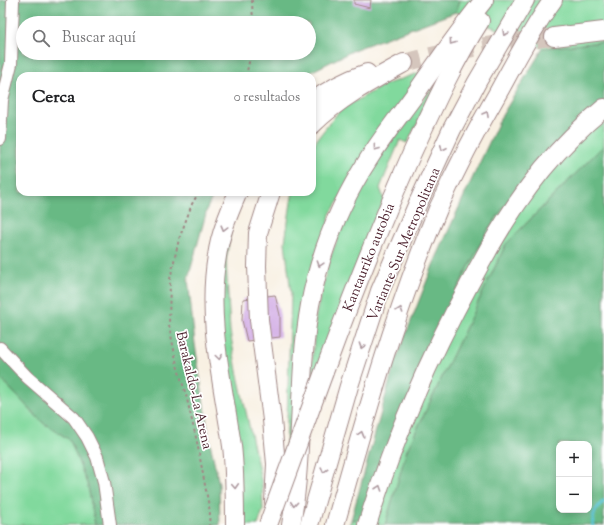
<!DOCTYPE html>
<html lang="es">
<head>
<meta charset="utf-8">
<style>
  :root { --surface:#fff; --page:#f6f6f6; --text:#202124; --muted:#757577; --line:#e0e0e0 }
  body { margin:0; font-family:"Sorts Mill Goudy",serif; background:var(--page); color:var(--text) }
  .controls { position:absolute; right:12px; bottom:12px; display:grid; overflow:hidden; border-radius:8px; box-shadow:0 2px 6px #0003 }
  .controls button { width:36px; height:36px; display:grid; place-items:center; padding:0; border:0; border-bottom:1px solid var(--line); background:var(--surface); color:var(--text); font:20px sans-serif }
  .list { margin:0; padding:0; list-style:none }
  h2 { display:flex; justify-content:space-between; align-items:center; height:52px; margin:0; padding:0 16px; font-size:17px }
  h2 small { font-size:13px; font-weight:400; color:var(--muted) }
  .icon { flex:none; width:22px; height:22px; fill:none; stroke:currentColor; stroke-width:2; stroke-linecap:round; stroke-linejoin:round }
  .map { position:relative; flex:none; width:604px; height:525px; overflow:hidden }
  .search { position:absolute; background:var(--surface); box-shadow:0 2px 6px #0003; left:16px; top:16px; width:300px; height:44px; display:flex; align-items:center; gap:10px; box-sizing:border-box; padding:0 14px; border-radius:22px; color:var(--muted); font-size:15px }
  .panel { position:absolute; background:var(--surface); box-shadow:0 2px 6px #0003; left:16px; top:72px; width:300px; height:124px; border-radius:12px }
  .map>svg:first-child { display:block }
  .green { fill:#81d99d; stroke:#667c64 }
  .forest { fill:#68b984; stroke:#596c58; fill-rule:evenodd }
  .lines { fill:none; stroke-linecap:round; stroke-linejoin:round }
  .stream { stroke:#57c3d0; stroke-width:3.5 }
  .building { fill:#cda4e2 }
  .highway-tunnel { stroke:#d5c6bd; stroke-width:18; stroke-dasharray:18 9; stroke-linecap:butt }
  .minor-casing { stroke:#a18886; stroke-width:14 }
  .highway-casing { stroke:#a18886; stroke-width:20 }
  .path { stroke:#a18886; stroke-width:2; stroke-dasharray:3 3; stroke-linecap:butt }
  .minor { stroke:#fff; stroke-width:12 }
  .highway { stroke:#fff; stroke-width:18 }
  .highway-bridge-casing { stroke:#a18886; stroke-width:20; stroke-linecap:butt }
  .highway-bridge { stroke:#fff; stroke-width:18 }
  .oneway { stroke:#ae9aa0 }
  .labels { text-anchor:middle; stroke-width:3.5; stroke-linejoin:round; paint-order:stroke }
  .street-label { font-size:14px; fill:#4a1f2b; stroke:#fff }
</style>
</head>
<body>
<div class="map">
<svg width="604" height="525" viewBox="0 0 604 525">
  <rect width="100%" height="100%" fill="#fff"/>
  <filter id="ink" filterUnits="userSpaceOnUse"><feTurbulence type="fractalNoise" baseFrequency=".025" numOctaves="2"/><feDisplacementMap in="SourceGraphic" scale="8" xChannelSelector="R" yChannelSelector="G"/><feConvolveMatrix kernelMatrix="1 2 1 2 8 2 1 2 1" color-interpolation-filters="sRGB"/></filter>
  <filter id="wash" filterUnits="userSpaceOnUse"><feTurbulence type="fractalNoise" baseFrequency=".012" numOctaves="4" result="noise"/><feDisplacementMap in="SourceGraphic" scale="16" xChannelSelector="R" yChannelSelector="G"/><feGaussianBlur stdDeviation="0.9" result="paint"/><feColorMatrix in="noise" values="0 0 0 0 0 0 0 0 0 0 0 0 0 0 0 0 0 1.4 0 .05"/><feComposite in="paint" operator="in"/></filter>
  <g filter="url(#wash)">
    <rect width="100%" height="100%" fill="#f8f0e2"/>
    <g class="green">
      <polygon points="459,0 604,0 604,42 543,48 456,12"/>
      <polygon points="421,72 330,214 293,436 286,450 291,294 285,242 291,202 293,192 312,192 312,147 321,134 340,110 384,85"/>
      <polygon points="443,75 407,143 400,140 380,188 384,199 310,389 316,314 329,261 347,214 371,170 400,127"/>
      <polygon points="604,101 604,145 506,244 407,450 385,525 349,525 351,520 362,519 435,333 487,231 511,197"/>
      <polygon points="230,235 226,261 230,331 237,371 262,484 263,510 258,525 243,525 220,314 222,262"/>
      <polygon points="0,378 42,422 70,440 88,486 95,525 0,525"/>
    </g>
    <g class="forest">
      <path d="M0 0H459L456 12 356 49 303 76H20V192H215L208 206 188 279 195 344 209 438 219 484 220 525H95L88 486 70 440 42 422 0 378ZM23 23H309V53H23Z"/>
      <polygon points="604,42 604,101 511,197 487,231 435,333 362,519 351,520 395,362 433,265 464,196 501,117 543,48"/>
      <path d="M604 145V525H385L407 450 506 244ZM559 444H589V510H559Z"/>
    </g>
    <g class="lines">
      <path class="stream" d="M593 525C592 514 596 508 604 501"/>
    </g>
    <g id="blocks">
      <g class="building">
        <polygon points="354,0 371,0 370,8 354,4"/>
        <polygon points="275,295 280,315 280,337 247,341 242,320 243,299"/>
      </g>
    </g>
  </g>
  <g filter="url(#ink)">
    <use href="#blocks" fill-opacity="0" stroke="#a18886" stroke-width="1"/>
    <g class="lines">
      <path class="highway-tunnel" d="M404 63C454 49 504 43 554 37"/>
      <defs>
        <g id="minor">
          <polyline points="0,139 2,100 11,64 13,0"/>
          <polyline points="0,348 27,377 74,418 87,437 97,457 104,482 110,525"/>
        </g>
        <g id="highway">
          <polyline points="554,37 604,31"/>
          <path d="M312 102C329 89 347 80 367 73"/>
          <path d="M312 125C339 98 371 81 404 63"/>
          <polyline points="271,192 258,233 257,266 259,320 272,420 276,464 274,502"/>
          <path d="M324 372C351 298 380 225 412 153 433 108 453 63 480 21"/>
          <path d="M235 525C235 499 235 472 232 446 223 383 206 319 217 256 220 234 229 213 238 192"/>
          <path d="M291 525C304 452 297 377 310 305 320 252 341 201 370 157 384 135 401 114 416 93 438 61 460 30 484 0"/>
          <polyline points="309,525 349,386 380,291 418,203 452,129 477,82 525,0"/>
          <path d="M335 525C365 418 395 311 438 209 456 169 477 129 499 91 516 60 532 29 553 0"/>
          <path d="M367 525C393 441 428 360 470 283 498 230 529 179 572 137 582 127 593 117 604 108"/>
        </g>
      </defs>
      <use href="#minor" class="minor-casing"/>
      <use href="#highway" class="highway-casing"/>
      <g class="path">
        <polyline points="252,0 253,23"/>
        <polyline points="246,76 251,53"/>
        <polyline points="199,192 192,204 179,239 170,279 169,325 177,365 186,395 197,442 210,512 209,525"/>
      </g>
      <use href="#minor" class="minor"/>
      <use href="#highway" class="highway"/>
      <defs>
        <polyline id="highway-bridge" points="268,525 324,372"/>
      </defs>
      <use href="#highway-bridge" class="highway-bridge-casing"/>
      <use href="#highway-bridge" class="highway-bridge"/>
    </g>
    <defs><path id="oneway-chevron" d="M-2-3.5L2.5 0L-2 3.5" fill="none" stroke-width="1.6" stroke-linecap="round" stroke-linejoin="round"/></defs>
    <g class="oneway">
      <use href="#oneway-chevron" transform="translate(505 33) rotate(120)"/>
      <use href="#oneway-chevron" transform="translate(452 42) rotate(126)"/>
      <use href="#oneway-chevron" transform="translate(486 114) rotate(-61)"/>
      <use href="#oneway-chevron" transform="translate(376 148) rotate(126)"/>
      <use href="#oneway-chevron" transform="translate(443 148) rotate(115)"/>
      <use href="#oneway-chevron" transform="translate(224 228) rotate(105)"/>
      <use href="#oneway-chevron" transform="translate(320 264) rotate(108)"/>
      <use href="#oneway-chevron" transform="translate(400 310) rotate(-71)"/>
      <use href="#oneway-chevron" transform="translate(362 346) rotate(108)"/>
      <use href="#oneway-chevron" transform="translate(219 357) rotate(82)"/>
      <use href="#oneway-chevron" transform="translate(361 434) rotate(-74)"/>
      <use href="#oneway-chevron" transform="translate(324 470) rotate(106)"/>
      <use href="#oneway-chevron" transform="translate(235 486) rotate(87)"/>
      <use href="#oneway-chevron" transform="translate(379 488) rotate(-71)"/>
      <use href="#oneway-chevron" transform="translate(294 504) rotate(95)"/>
    </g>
  </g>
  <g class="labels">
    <g class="street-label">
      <text transform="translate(403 244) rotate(-67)" y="5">Variante Sur Metropolitana</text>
      <text transform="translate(368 257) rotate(-68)" y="5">Kantauriko autobia</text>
      <text transform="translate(195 390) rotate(77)" y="5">Barakaldo-La Arena</text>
    </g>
  </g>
</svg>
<div class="controls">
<button>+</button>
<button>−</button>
</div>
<div class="search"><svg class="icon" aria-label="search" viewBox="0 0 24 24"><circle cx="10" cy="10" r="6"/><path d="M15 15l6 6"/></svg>Buscar aquí</div>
<section class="panel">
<h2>Cerca<small>0 resultados</small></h2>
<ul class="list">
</ul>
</section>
</div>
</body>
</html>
